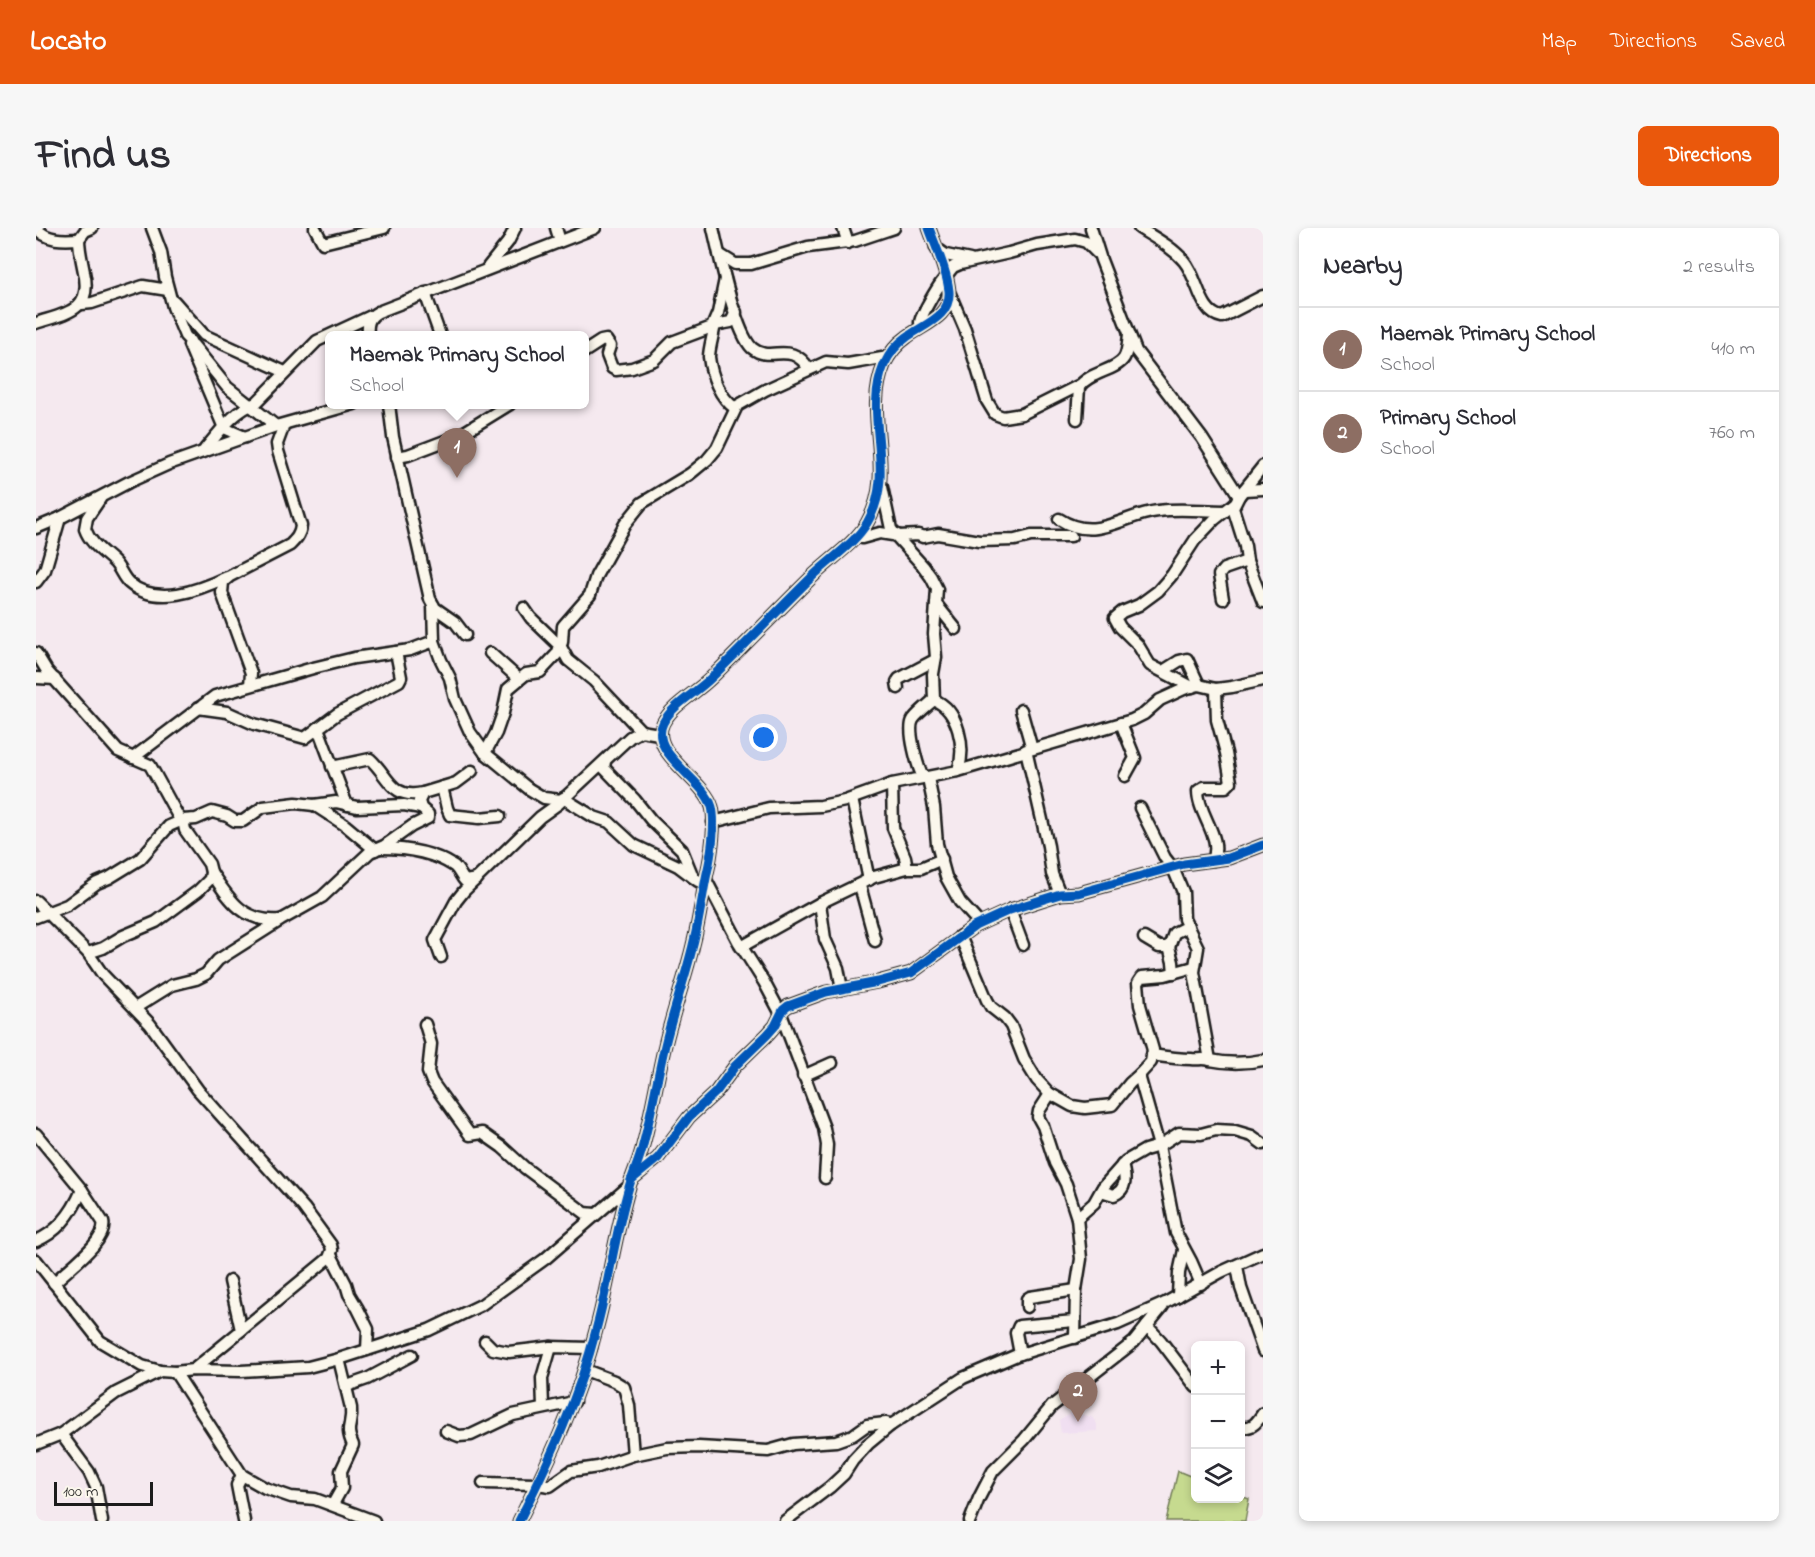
<!DOCTYPE html>
<html lang="en">
<head>
<meta charset="utf-8">
<style>
  :root { --surface:#fff; --page:#f7f7f7; --text:#2b2b33; --muted:#7c7c81; --line:#e1e1e2; --accent:#ea580c }
  body { margin:0; font-family:"Indie Flower",sans-serif; background:var(--page); color:var(--text) }
  .controls { position:absolute; right:18px; bottom:18px; display:grid; overflow:hidden; border-radius:9px; box-shadow:0 3px 9px #0003 }
  .controls button { width:54px; height:54px; display:grid; place-items:center; padding:0; border:0; border-bottom:2px solid var(--line); background:var(--surface); color:var(--text); font:30px sans-serif }
  .scale { position:absolute; left:18px; bottom:15px; width:99px; box-sizing:border-box; padding-left:6px; border:3px solid #1c1c1c; border-top:0; font-size:16px; line-height:21px; white-space:nowrap; color:#1c1c1c; -webkit-text-stroke:4px #fbf7ec; paint-order:stroke }
  .you { position:absolute; left:728px; top:510px; width:21px; height:21px; margin:-15px; border:4px solid #fff; border-radius:50%; background:#1a73e8; box-shadow:0 0 0 9px #1a73e833 }
  .badge { display:grid; place-items:center; width:39px; height:39px; border-radius:50%; background:var(--accent); color:#fff; font-size:20px; font-weight:700 }
  .pin { position:absolute; translate:-50% -50px; filter:drop-shadow(0 2px 3px #0008) }
  .pin::after { content:''; position:absolute; top:32px; width:21px; height:18px; background:inherit; clip-path:polygon(0 0,100% 0,50% 100%) }
  .popup { position:absolute; left:289px; top:103px; width:264px; height:78px; box-sizing:border-box; display:grid; place-content:center; border-radius:9px; background:var(--surface); filter:drop-shadow(0 2px 4px #0005); font-size:20px; white-space:nowrap; color:var(--muted) }
  .popup b { font-size:22px; color:var(--text) }
  .popup::after { content:''; position:absolute; left:50%; top:100%; margin-left:-12px; border:12px solid transparent; border-top-color:var(--surface) }
  .list { margin:0; padding:0; list-style:none }
  h2 { display:flex; justify-content:space-between; align-items:center; height:78px; margin:0; padding:0 24px; font-size:26px }
  h2 small { font-size:20px; font-weight:400; color:var(--muted) }
  .list li { display:grid; grid-template-columns:39px 1fr auto; gap:18px; align-items:center; box-sizing:border-box; height:84px; padding:0 24px; border-top:2px solid var(--line) }
  .list b { display:block; font-size:22px; white-space:nowrap }
  .list p { margin:0; font-size:20px; white-space:nowrap; color:var(--muted) }
  .list em { font-size:20px; font-style:normal; color:var(--muted) }
  .icon { flex:none; width:33px; height:33px; fill:none; stroke:currentColor; stroke-width:2; stroke-linecap:round; stroke-linejoin:round }
  .map { position:relative; flex:none; width:1227px; height:1293px; overflow:hidden; border-radius:9px }
  header { display:flex; align-items:center; gap:36px; box-sizing:border-box; height:84px; padding:0 30px; background:var(--accent); color:#fff }
  header strong { font-size:28px }
  nav { display:flex; gap:33px; margin-inline-start:auto; font-size:21px }
  .intro { display:flex; align-items:center; justify-content:space-between; box-sizing:border-box; height:144px; padding:0 36px }
  h1 { margin:0; font-size:42px }
  .button { padding:15px 27px; border-radius:9px; background:var(--accent); color:#fff; font-size:21px; font-weight:700 }
  main { display:flex; gap:36px; padding:0 36px }
  aside { flex:1; background:var(--surface); border-radius:9px; box-shadow:0 3px 9px #0003 }
  .map>svg:first-child { display:block }
  .built { fill:#f0dff1 }
  .green { fill:#c6da8f; stroke:#717b56; stroke-width:1.5 }
  .lines { fill:none; stroke-linecap:round; stroke-linejoin:round }
  .minor-casing { stroke:#1c1c1c; stroke-width:15 }
  .minor { stroke:#fbf7ec; stroke-width:10 }
  .cycleway-casing { stroke:#fbf7ec; stroke-width:13 }
  .cycleway { stroke:#0057b8; stroke-width:9 }
</style>
</head>
<body>
<header>
<strong>Locato</strong>
<nav><a>Map</a><a>Directions</a><a>Saved</a></nav>
</header>
<div class="intro"><h1>Find us</h1><a class="button">Directions</a></div>
<main>
<div class="map">
<svg width="1227" height="1293" viewBox="0 0 1227 1293">
  <rect width="100%" height="100%" fill="#f5e9ef"/>
  <filter id="ink" filterUnits="userSpaceOnUse"><feTurbulence type="fractalNoise" baseFrequency=".0167" numOctaves="2"/><feDisplacementMap in="SourceGraphic" scale="12" xChannelSelector="R" yChannelSelector="G"/><feConvolveMatrix kernelMatrix="1 2 1 2 8 2 1 2 1" color-interpolation-filters="sRGB"/></filter>
  <g filter="url(#ink)">
    <polygon class="built" points="1036,1184 1056,1189 1061,1196 1061,1203 1025,1205 1023,1192"/>
    <polygon class="green" points="1142,1243 1159,1250 1160,1270 1204,1270 1205,1268 1213,1271 1209,1293 1130,1293"/>
    <g class="lines">
      <defs>
        <g id="minor">
          <path d="M0 0C11 13 27 12 43 11"/>
          <polyline points="116,0 125,24 129,49 137,79 149,108 154,113 153,117 188,200 209,209"/>
          <polyline points="279,0 287,15 348,0"/>
          <polyline points="520,0 524,13"/>
          <path d="M677 0C683 25 699 104 716 120 735 136 754 111 773 141"/>
          <polyline points="807,0 812,15"/>
          <polyline points="1055,0 1065,32 1100,123 1166,210 1203,268"/>
          <path d="M1103 0C1119 10 1136 19 1148 33 1163 51 1163 85 1186 89L1227 68"/>
          <polyline points="900,20 910,27 934,32"/>
          <polyline points="683,26 699,36 715,36 772,19 819,13 858,0"/>
          <polyline points="452,39 472,14 479,0"/>
          <polyline points="910,48 917,39 924,36 973,25 1001,17 1039,11 1050,14 1061,25"/>
          <polyline points="389,65 404,107"/>
          <polyline points="914,66 929,101 951,173 959,186 967,189 986,186 1044,157"/>
          <polyline points="138,73 168,107 249,144"/>
          <polyline points="46,76 56,75 107,58 132,62"/>
          <path d="M0 95C30 85 57 83 48 44 46 33 43 22 43 11L49 3 56 0"/>
          <path d="M679 95C678 105 673 120 673 129 675 147 684 170 699 180"/>
          <polyline points="679,97 695,94 700,84"/>
          <path d="M889 97 884 94C886 85 904 54 910 49"/>
          <path d="M332 107C331 97 332 89 342 84L559 0"/>
          <polyline points="157,117 191,159 240,198"/>
          <polyline points="548,124 565,113 570,112 574,118 571,127 576,140 580,142 596,140 618,132 636,114 676,99 682,85 689,51"/>
          <polyline points="353,176 357,209 394,371 399,380 419,394 429,407"/>
          <path d="M1041 191 1043 159C1053 144 1080 143 1088 130 1092 124 1092 114 1093 106"/>
          <path d="M169 221C184 204 197 183 220 175L281 113 335 88"/>
          <polyline points="361,229 372,227 422,208 474,176"/>
          <polyline points="1227,238 1203,268 1197,280 1209,318 1211,333 1227,374"/>
          <polyline points="846,259 855,301 858,305 863,308"/>
          <polyline points="1208,262 1227,261"/>
          <path d="M64 271 51 290 49 301C54 315 66 323 77 333 84 339 86 349 93 355 121 379 163 362 191 349"/>
          <path d="M1023 291C1060 315 1086 287 1122 283 1144 280 1167 283 1189 283"/>
          <polyline points="0,300 24,290 93,254 133,236 240,198 318,176"/>
          <polyline points="822,308 826,310 844,305 863,308 882,307 887,309 902,306 943,313 979,312 995,308 1035,308"/>
          <polyline points="860,308 887,338 895,349 901,361 898,406 900,429 897,446 898,472"/>
          <polyline points="0,354 9,342 24,290"/>
          <polyline points="1187,371 1183,347 1188,341 1211,333"/>
          <polyline points="900,376 920,401"/>
          <polyline points="397,377 398,413 405,432 414,450 419,471 434,504 449,525 493,561 508,570 525,572"/>
          <polyline points="488,380 495,390 525,419 532,432 558,453 605,503"/>
          <polyline points="0,425 11,443 82,523 114,537 143,590 147,592 149,602 173,636 175,644 174,651 162,663 120,694 87,708 67,720 52,725"/>
          <polyline points="454,425 483,451"/>
          <polyline points="1127,443 1143,433 1151,431 1163,457"/>
          <polyline points="1,450 19,451"/>
          <path d="M214 457 215 445 186 365 187 354 194 348 254 317C260 311 264 307 265 298L242 223 241 216 248 197"/>
          <polyline points="1156,459 1114,437 1102,417 1084,399 1079,390 1086,384 1103,377 1122,363 1136,347 1159,312 1178,292 1198,276"/>
          <polyline points="862,460 861,454 863,451 899,432"/>
          <path d="M898 472C923 482 930 520 922 543"/>
          <polyline points="162,480 191,484 218,496 269,510 301,486 363,453 365,449 360,424"/>
          <polyline points="985,482 996,521"/>
          <polyline points="1085,495 1099,530 1089,548"/>
          <polyline points="282,500 311,577"/>
          <polyline points="990,522 1012,618 1016,646 1024,666"/>
          <polyline points="449,525 460,505 467,485 472,461 490,446 504,444 521,426 526,414 527,398 554,367 560,348 589,296 606,275 654,246 671,232 681,220 701,178 729,162 790,134 812,136 852,129"/>
          <polyline points="97,530 179,468 277,440 318,430 374,422 398,413"/>
          <polyline points="569,533 568,540 599,572 615,592 646,622 657,649"/>
          <path d="M296 539 334 531C353 548 355 572 387 565"/>
          <path d="M887 549C882 540 871 502 877 492 879 488 894 475 898 472"/>
          <polyline points="892,550 898,579 901,616 910,649 924,674 943,695"/>
          <polyline points="856,556 857,600 869,629 871,640"/>
          <polyline points="406,559 411,580 414,587 443,590 464,588"/>
          <polyline points="527,570 558,589 573,594 598,617 642,638 662,653 670,652 702,713 728,754 745,786 788,900 791,917 789,950"/>
          <polyline points="816,571 833,652"/>
          <polyline points="278,577 309,597 339,622"/>
          <polyline points="1104,580 1129,630 1137,640 1147,664 1148,691 1162,720 1158,744 1174,832"/>
          <polyline points="677,594 733,580 785,578 809,573 856,556 922,543 1096,492 1108,486 1124,472 1148,461 1163,457 1180,461 1196,459 1227,452"/>
          <path d="M345 620C369 620 397 624 418 638 423 642 425 649 429 653L441 651"/>
          <path d="M1177 632C1187 609 1162 587 1162 563L1168 559H1190L1195 554 1190 525 1181 492 1180 461"/>
          <path d="M175 644C193 671 207 695 244 692"/>
          <polyline points="824,658 839,713"/>
          <polyline points="0,673 52,725 67,747 114,796 162,862 268,980 295,1017 296,1022 293,1030 157,1142"/>
          <polyline points="784,675 789,711 802,740 806,761"/>
          <polyline points="974,682 987,717"/>
          <polyline points="0,689 31,677 61,655 73,650 104,631 133,598 147,592 160,591 176,584 191,588 199,593 207,593 227,579 260,575 278,577 300,574 321,579 368,577 385,580"/>
          <polyline points="924,708 951,772 955,779 969,790 975,798 988,831 1001,852 1013,865 1036,878 1049,880 1076,877 1094,855 1104,846"/>
          <polyline points="1108,710 1123,719 1133,719 1137,734 1138,745"/>
          <polyline points="705,719 784,675 838,649 871,640 885,640 906,631"/>
          <polyline points="1133,719 1138,705 1152,698"/>
          <polyline points="405,729 399,712 420,673 428,663 504,589 522,576 594,509 605,503 623,506"/>
          <polyline points="1158,739 1129,747 1106,749 1102,755 1104,777 1117,822 1115,834 1104,846 1104,851 1123,918 1140,1005 1155,1033 1165,1056"/>
          <polyline points="99,780 136,757 160,751 170,746 182,732 245,692 286,669 334,624 348,618 376,598 392,590 392,586 385,580 383,573 387,565 420,555 436,543"/>
          <polyline points="389,796 395,816 392,844 396,854 434,907 446,905 466,919 489,940 549,985 559,986"/>
          <path d="M1116 827C1129 829 1142 831 1155 831 1161 832 1168 830 1174 832 1193 836 1208 836 1227 832"/>
          <polyline points="767,848 796,835"/>
          <polyline points="1014,866 1003,883 1002,889 1007,898 1019,935 1030,956 1041,990 1045,1031 1040,1062 1039,1110"/>
          <path d="M0 906 46 962 67 994C72 1013 31 1041 18 1055"/>
          <polyline points="595,952 622,930 653,889 680,864 699,838 731,807 739,798 747,782 752,778 790,764 842,754 875,745 939,698 974,682 1024,666 1043,665 1148,636 1193,630 1227,617"/>
          <path d="M1065 963 1078 967C1091 961 1090 950 1086 937"/>
          <polyline points="1041,990 1058,975 1067,959 1090,933 1109,922 1123,918 1143,905 1165,906 1180,902 1199,903 1216,908 1227,916"/>
          <path d="M0 1013C22 1004 37 983 46 962"/>
          <polyline points="295,1027 310,1056 313,1066 322,1081 332,1101 331,1122"/>
          <polyline points="0,1032 64,1113 106,1138 124,1143 139,1144 157,1142 205,1143 272,1139 303,1131 393,1102 445,1077 509,1031 592,959"/>
          <polyline points="1201,1038 1205,1060 1227,1123"/>
          <polyline points="194,1053 205,1102"/>
          <polyline points="1142,1068 1143,1045 1148,1022"/>
          <polyline points="991,1079 991,1071 994,1069 1040,1062"/>
          <polyline points="1111,1098 1125,1113 1160,1159"/>
          <polyline points="449,1113 457,1121 473,1124 515,1119 555,1120"/>
          <polyline points="984,1126 980,1105 983,1098 1038,1093"/>
          <polyline points="549,1142 578,1153 588,1159 593,1177 597,1227"/>
          <polyline points="139,1144 206,1247 229,1260 255,1269 279,1271 338,1293"/>
          <polyline points="311,1158 331,1151 376,1127"/>
          <polyline points="507,1179 506,1150 515,1119"/>
          <path d="M1204 1199C1217 1201 1221 1194 1227 1185"/>
          <polyline points="410,1203 423,1208 435,1207 477,1187 538,1174"/>
          <polyline points="25,1206 53,1244 60,1259 66,1293"/>
          <polyline points="0,1216 25,1206 80,1165 124,1143"/>
          <polyline points="206,1247 201,1257 208,1293"/>
          <polyline points="447,1255 501,1256"/>
          <polyline points="501,1256 514,1258 535,1243 562,1239 597,1227 631,1220 663,1219 732,1223 757,1216 800,1213 817,1207 831,1197 850,1195 855,1197"/>
          <path d="M297 1276 306 1260 305 1243 317 1217C308 1197 317 1199 315 1180L303 1131"/>
          <path d="M483 1293C514 1231 543 1169 560 1102 573 1055 579 1006 593 959 597 945 604 931 607 917 616 884 621 850 629 817 637 783 649 751 657 717 663 694 666 669 671 645 675 629 680 595 676 579 668 551 612 525 627 495 637 476 660 465 675 450 710 416 744 380 779 346 797 329 819 315 831 295 862 242 826 190 848 137 853 126 861 116 871 109 888 96 915 89 913 63 911 42 900 20 893 0"/>
          <polyline points="749,1293 794,1259 808,1246 817,1232 832,1216 855,1197 927,1150 981,1127 1082,1096 1129,1075 1185,1044 1227,1025"/>
          <polyline points="934,1293 943,1270 957,1243 988,1212 1016,1178 1098,1114 1127,1078"/>
        </g>
      </defs>
      <use href="#minor" class="minor-casing"/>
      <use href="#minor" class="minor"/>
      <defs>
        <g id="cycleway">
          <polyline points="595,952 622,930 653,889 680,864 699,838 731,807 739,798 747,782 752,778 790,764 842,754 875,745 939,698 974,682 1024,666 1043,665 1148,636 1193,630 1227,617"/>
          <path d="M483 1293C514 1231 543 1169 560 1102 573 1055 579 1006 593 959 597 945 604 931 607 917 616 884 621 850 629 817 637 783 649 751 657 717 663 694 666 669 671 645 675 629 680 595 676 579 668 551 612 525 627 495 637 476 660 465 675 450 710 416 744 380 779 346 797 329 819 315 831 295 862 242 826 190 848 137 853 126 861 116 871 109 888 96 915 89 913 63 911 42 900 20 893 0"/>
        </g>
      </defs>
      <use href="#cycleway" class="cycleway-casing"/>
      <use href="#cycleway" class="cycleway"/>
    </g>
  </g>
</svg>
<div class="controls">
<button>+</button>
<button>−</button>
<button><svg class="icon" aria-label="layers" viewBox="0 0 24 24"><path d="M12 4l9 5-9 5-9-5zM3 14l9 5 9-5"/></svg></button>
</div>
<div class="scale">100 m</div>
<div class="you"></div>
<div class="pin badge" style="left:421px;top:250px;background:#8d6e63">1</div>
<div class="popup"><b>Maemak Primary School</b>School</div>
<div class="pin badge" style="left:1042px;top:1194px;background:#8d6e63">2</div>
</div>
<aside>
<h2>Nearby<small>2 results</small></h2>
<ul class="list">
<li><span class="badge" style="background:#8d6e63">1</span><div><b>Maemak Primary School</b><p>School</p></div><em>410 m</em></li>
<li><span class="badge" style="background:#8d6e63">2</span><div><b>Primary School</b><p>School</p></div><em>760 m</em></li>
</ul>
</aside>
</main>
</body>
</html>
